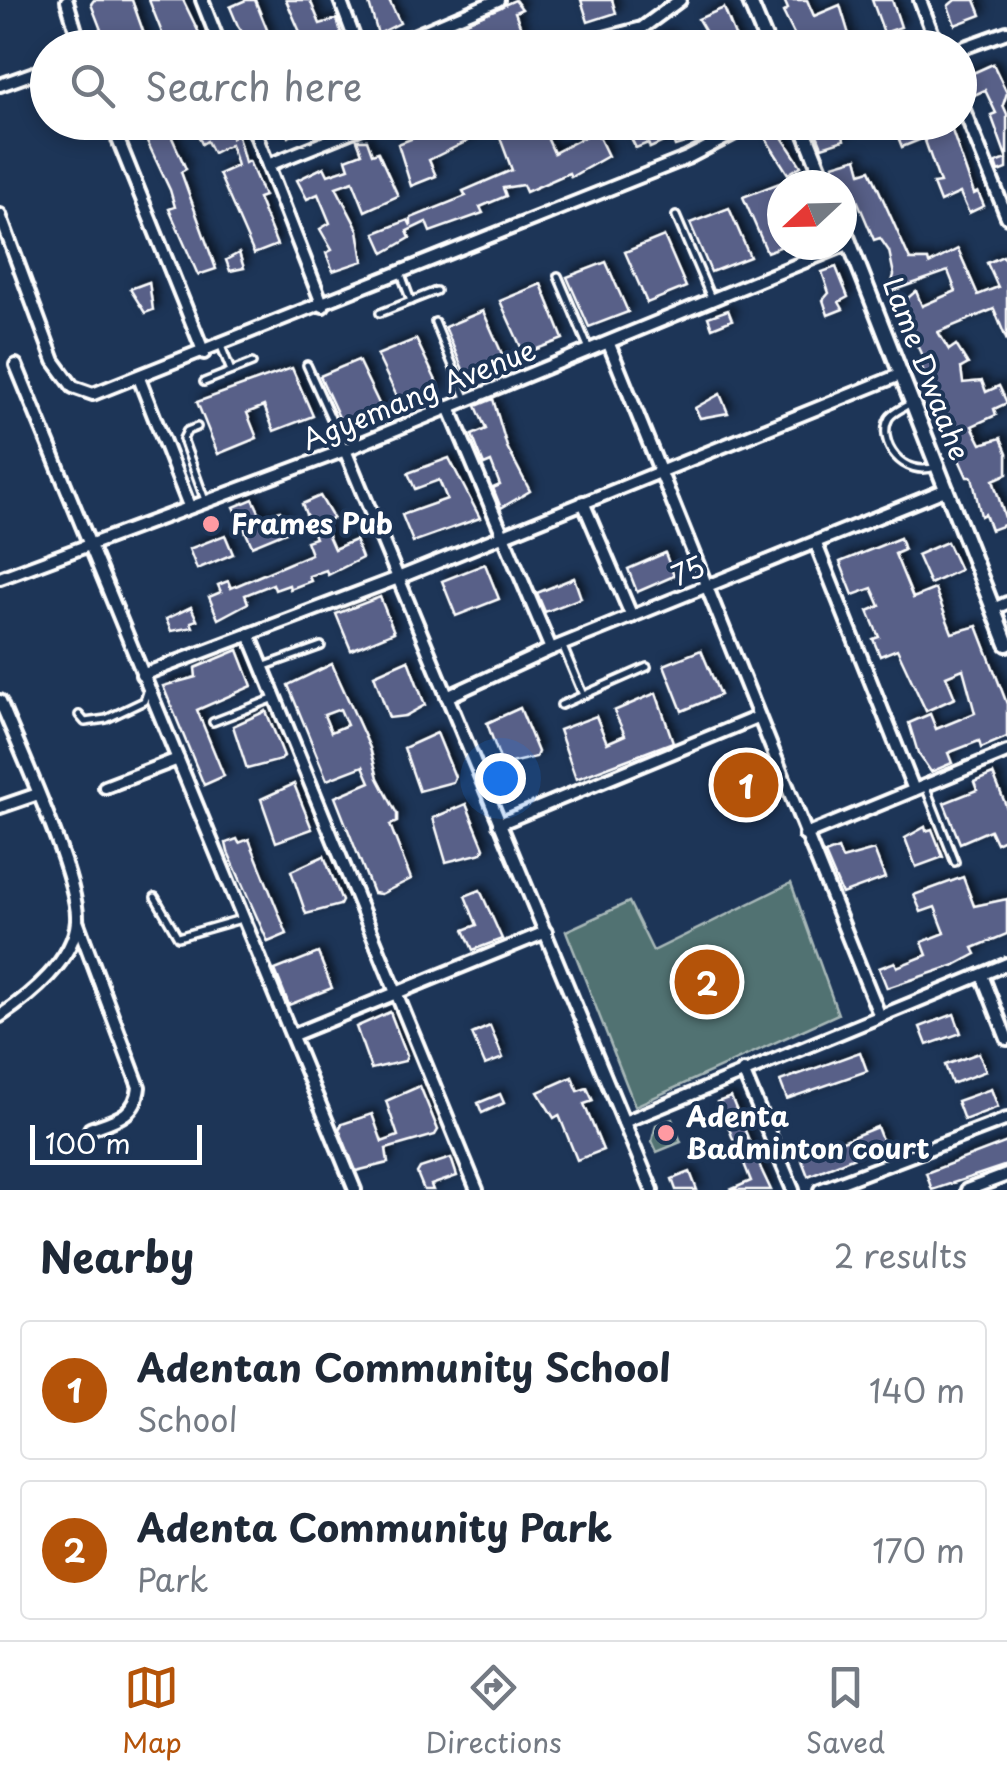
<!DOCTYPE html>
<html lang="en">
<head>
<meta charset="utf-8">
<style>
  :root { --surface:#fff; --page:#f2f2f3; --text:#1f2937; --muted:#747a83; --line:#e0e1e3; --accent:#b45309 }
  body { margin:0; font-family:"Playpen Sans",sans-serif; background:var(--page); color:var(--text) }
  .compass { position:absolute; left:767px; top:170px; width:90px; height:90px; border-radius:50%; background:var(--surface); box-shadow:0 5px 15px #0003; rotate:248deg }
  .scale { position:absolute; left:30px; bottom:25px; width:172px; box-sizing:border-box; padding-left:10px; border:5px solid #fff; border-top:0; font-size:28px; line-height:35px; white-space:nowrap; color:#fff; -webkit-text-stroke:8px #1d3557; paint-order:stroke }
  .you { position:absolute; left:500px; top:778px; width:35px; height:35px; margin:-25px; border:8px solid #fff; border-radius:50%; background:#1a73e8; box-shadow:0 0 0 15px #1a73e833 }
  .badge { display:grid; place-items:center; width:65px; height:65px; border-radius:50%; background:var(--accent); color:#fff; font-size:32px; font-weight:700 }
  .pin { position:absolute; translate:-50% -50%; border:5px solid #fff; box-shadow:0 2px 10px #0006 }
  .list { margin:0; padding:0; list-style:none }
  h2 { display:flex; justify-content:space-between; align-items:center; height:130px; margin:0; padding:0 40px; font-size:42px }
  h2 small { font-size:32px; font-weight:400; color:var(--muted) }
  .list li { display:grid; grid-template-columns:65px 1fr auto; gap:30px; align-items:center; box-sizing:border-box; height:140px; margin:0 20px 20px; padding:0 20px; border:2px solid var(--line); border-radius:10px }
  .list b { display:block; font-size:38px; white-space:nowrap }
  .list p { margin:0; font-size:32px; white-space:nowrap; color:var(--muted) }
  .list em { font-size:32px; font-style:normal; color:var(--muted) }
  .icon { flex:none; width:55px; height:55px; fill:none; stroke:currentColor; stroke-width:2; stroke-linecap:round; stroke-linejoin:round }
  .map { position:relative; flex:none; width:1007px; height:1190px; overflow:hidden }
  .search { position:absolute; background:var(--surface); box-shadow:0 5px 15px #0003; left:30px; right:30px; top:30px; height:110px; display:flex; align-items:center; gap:25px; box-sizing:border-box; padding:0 35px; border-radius:55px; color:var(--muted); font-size:38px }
  .sheet { height:450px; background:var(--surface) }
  nav { display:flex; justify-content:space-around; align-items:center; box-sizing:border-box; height:140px; border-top:2px solid var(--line); background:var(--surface); font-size:28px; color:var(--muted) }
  nav a { display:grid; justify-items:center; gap:5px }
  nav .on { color:var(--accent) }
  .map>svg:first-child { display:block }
  .green { fill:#517272; stroke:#a8b8b8; stroke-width:2.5 }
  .building { fill:#586188; stroke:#fff; stroke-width:2.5; fill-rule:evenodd; filter:url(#shadow) }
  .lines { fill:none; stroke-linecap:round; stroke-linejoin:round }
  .service-casing { stroke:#fff; stroke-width:12 }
  .minor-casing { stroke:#fff; stroke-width:18 }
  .tertiary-casing { stroke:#fff; stroke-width:20 }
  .service { stroke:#1d3557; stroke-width:5 }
  .minor { stroke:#1d3557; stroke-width:10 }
  .tertiary { stroke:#1d3557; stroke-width:12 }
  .poi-dot { fill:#ff9aa2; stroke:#1d3557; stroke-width:4 }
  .labels { text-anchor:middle; stroke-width:8; stroke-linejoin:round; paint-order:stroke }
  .street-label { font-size:28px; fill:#fff; stroke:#1d3557 }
  .poi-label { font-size:28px; font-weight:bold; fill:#fff; stroke:#1d3557; text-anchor:start }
</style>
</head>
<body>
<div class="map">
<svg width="1007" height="1190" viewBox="0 0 1007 1190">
  <defs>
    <filter id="shadow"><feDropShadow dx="4.5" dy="-4.5" stdDeviation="5" flood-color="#0009"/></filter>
  </defs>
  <rect width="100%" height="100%" fill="#1d3557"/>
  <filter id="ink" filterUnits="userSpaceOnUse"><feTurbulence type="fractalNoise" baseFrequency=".01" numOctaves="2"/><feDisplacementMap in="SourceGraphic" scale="20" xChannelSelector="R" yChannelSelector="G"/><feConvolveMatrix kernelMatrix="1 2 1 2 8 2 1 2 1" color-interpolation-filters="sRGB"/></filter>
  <g filter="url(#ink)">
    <g class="green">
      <polygon points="791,883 838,1014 635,1106 566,931 629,902 653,951"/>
      <polygon points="672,1119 681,1142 657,1152 652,1141 656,1125"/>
    </g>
    <g class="building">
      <polygon points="94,0 132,0 149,48 108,48 91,4"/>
      <polygon points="149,0 183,0 202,39 190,44 191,48 168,48"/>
      <polygon points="246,0 255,0 270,37 247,39 238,26 230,7"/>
      <polygon points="286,0 310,0 320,24 337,19 342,36 330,40 333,48 307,48"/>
      <polygon points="368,0 389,0 400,23 378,34"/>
      <polygon points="515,0 522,9 515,12 525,39 501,48 409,48"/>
      <polygon points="581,0 612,0 616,13 588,22"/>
      <polygon points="784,0 807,0 814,16 840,5 853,48 801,48 783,12 788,9"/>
      <polygon points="872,0 892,0 901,27 884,33"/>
      <polygon points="955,0 975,0 981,15 955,25 948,6"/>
      <polygon points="724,8 739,46 735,48 715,48 698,19"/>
      <polygon points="668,34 675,48 640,48"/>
      <polygon points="993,64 1007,93 1003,105 1007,114 1007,169 999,172 996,163 1007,159 991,115 996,113 985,90 970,97 962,78"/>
      <polygon points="138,122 165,122 186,169 181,172 216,269 198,275 169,209 175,207 170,190"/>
      <polygon points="192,122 225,122 232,138 237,132 245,163 249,161 264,196 258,198 277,245 254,254 219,174 237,166 231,144 213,153 207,141 202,144"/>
      <polygon points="281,122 303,122 306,129 288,137"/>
      <polygon points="455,122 568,122 545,133 554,153 596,131 608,156 571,177 569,173 526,192 523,185 503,188 506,196 480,207 483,213 430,232 426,222 407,231 410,238 384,253 375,233 408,220 411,226 411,218 466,196 463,191 512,170 496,127 429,160 436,176 411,186 398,144"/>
      <polygon points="642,122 690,122 695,140 675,146 672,138 650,148 648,143 636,148 627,130"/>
      <polygon points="892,122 949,122 974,194 978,192 984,206 969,213 960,193 940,202 933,184 940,183 924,138 902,147"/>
      <polygon points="814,127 842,128 844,140 822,147"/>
      <polygon points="778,131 801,166 788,174 766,139"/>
      <polygon points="357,140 367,140 372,154 378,152 398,196 365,211 353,181 336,187 358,230 363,261 333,271 326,253 332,250 320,229 330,223 318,194 307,199 297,180 324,167 328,175 349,168 346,159 362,153"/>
      <polygon points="857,158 861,173 870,170 910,260 928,260 929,264 958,249 978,295 998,287 987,263 1003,256 1007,264 1007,341 994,309 938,332 949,350 956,345 968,364 961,368 963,383 982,381 986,392 999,386 1007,403 994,409 996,415 972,426 981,444 1001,438 1007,453 1007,474 993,480 1007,524 991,530 985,514 981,516 972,477 967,477 952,444 957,442 947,414 938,417 934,406 938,404 920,363 925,362 904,318 908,317 902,303 916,291 922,306 956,291 948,271 889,292 894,275 889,251 880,238 874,240 847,176 837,179 833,165"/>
      <polygon points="782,182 780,247 767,252 743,197"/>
      <polygon points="729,208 750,257 711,272 690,223"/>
      <polygon points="664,236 686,287 647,303 625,252"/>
      <polygon points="239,253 244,268 230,271 226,260"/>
      <polygon points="606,262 628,312 589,327 567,277"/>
      <polygon points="836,267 848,297 839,302 843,309 828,315 823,300 829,293 822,272"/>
      <polygon points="149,282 153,310 145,313 130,289"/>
      <polygon points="541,284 563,339 524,354 500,301"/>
      <polygon points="728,310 732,320 712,328 708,317"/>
      <polygon points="483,311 506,363 467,379 445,327"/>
      <polygon points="416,339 440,389 401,405 377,355"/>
      <polygon points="358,360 382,410 343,426 320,376"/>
      <polygon points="292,368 313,416 274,431 264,406 247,413 257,438 218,454 197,402"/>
      <polygon points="720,394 728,413 700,418 695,408"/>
      <polygon points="493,399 507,447 530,491 501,508 493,488 500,485 491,462 484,465 472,435 486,429 476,406"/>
      <polygon points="449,458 480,518 413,542 402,515 447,499 439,480 415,489 408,473"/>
      <polygon points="320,496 333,518 322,522 334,549 355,540 362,558 328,575 326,570 309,576 311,581 290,589 289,585 275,590 273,584 245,595 248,603 218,619 209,597 221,592 218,585 228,581 231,588 311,554 306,541 315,538 302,504"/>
      <polygon points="253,499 262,518 280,511 288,531 252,546 234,507"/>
      <polygon points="225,535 233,554 197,569 189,549"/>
      <polygon points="900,538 904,550 895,554 913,598 935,589 952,633 977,626 1007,704 1007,737 981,748 979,741 948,753 952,763 931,772 918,753 909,723 930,714 936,729 975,713 963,669 946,676 955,698 926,711 897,649 880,656 873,639 879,637 868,611 880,606 872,588 853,595 840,562"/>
      <polygon points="947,542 960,570 930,584 917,555"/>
      <polygon points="665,553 674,576 637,592 628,569"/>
      <polygon points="485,564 499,599 456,616 442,581"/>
      <polygon points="574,578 581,598 545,612 537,593"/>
      <polygon points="380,597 394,632 351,650 336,614"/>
      <polygon points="191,607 197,620 191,622 193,627 171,631 166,619"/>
      <polygon points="238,650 252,686 197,710 224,776 204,785 163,686 196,677 195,668"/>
      <polygon points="701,650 720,695 682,711 664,665"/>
      <polygon points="408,660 425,705 405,716 389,718 374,675"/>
      <path d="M332 664 370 748 378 778 397 814V822L390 825 411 879 381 894 373 893 335 797 370 782 363 766 327 780 288 685ZM340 709 347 725 331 732 324 715Z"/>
      <polygon points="656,693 673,742 576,779 559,730 596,716 607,743 625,735 614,711"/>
      <polygon points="520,708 538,752 536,757 502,765 487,723"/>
      <polygon points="266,711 284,756 281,760 247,769 233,726"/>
      <polygon points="437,733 455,777 453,782 419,791 404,748"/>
      <polygon points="993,774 1007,808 1007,838 996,843 990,830 960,843 944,803 977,790 974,782"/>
      <polygon points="294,784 312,829 276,842 261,799"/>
      <polygon points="466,804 484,848 482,853 446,862 433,818"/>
      <polygon points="925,827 926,831 932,829 943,857 916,867 905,838"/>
      <polygon points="237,839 239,843 249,839 287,934 268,942 228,852 226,843"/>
      <polygon points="838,849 842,859 874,850 885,878 842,894 825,854"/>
      <polygon points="324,856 342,901 340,905 306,914 291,871"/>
      <polygon points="963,877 974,906 1007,899 1007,934 973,948 976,954 955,965 887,988 879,968 895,962 897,967 927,955 922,942 945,933 935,907 921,912 914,895"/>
      <polygon points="480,890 502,939 473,950 464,930 477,925 465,896"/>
      <polygon points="318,953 332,988 289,1005 275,970"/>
      <polygon points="390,1012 407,1056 405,1061 371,1069 356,1027"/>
      <polygon points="954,1014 961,1033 927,1045 920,1027"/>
      <polygon points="490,1026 503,1058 485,1065 472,1034"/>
      <polygon points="860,1052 867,1071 787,1099 780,1081"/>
      <polygon points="979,1053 986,1071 952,1084 945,1065"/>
      <polygon points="572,1077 578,1091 587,1088 593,1101 584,1104 603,1150 577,1160 559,1115 554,1118 538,1092"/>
      <polygon points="420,1086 438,1130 435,1135 386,1149 388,1163 356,1171 339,1129 342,1124 372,1114 382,1142 398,1136 386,1101"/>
      <polygon points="991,1089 998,1107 964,1120 957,1101"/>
      <polygon points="500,1094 504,1103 482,1113 478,1103"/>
      <polygon points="731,1097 761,1169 771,1190 730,1190 751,1181 741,1156 734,1158 730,1149 736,1147 725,1118 718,1121 715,1112 720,1110 717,1102"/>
      <polygon points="877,1127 884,1145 808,1176 801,1158"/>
      <polygon points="1007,1142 1007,1165 932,1190 926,1173"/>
      <polygon points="451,1158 457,1176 431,1185 433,1190 424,1190 417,1173 420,1168"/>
      <polygon points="690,1172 697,1190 676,1190 672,1179"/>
    </g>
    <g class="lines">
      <defs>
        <g id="service">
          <polyline points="676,216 711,298"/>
          <polyline points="401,274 411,301"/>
          <polyline points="558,276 589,349"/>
          <polyline points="380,313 436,291"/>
          <polyline points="435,322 467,400"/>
          <polyline points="221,346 231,371"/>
          <polyline points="307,365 345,449"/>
          <polyline points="204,382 252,363"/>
          <path d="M909 404C903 408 893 412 889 418 876 441 903 480 938 466"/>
          <polyline points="197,427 187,431 183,439 205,500"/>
          <polyline points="563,647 583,695"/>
          <polyline points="265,666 321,646"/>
          <polyline points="561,705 647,667"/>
          <polyline points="79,715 85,722 106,719 144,701 147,692"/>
          <polyline points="213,722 275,698"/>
          <polyline points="925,786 955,862"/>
          <polyline points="155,897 178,937 241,919"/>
        </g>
        <g id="minor">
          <polyline points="202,0 221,48"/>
          <polyline points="340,0 358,48"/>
          <polyline points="920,0 938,48"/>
          <polyline points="67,1 81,48"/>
          <polyline points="385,48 498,0"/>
          <polyline points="566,48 642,28 680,0"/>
          <polyline points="960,49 1007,32"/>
          <polyline points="0,85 48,68"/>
          <polyline points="960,100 1007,217"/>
          <polyline points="111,122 204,353"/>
          <polyline points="251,122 323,306"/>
          <polyline points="268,165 375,122"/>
          <polyline points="0,215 54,361 73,387 93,394 687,158 735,133"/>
          <polyline points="609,344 879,1014"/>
          <polyline points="16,365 355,1190"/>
          <polyline points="139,378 189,506"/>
          <polyline points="449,407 551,649"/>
          <polyline points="345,450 652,1190"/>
          <polyline points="583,502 632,617"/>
          <polyline points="816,544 914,790"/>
          <polyline points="0,578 345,450 850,243"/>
          <polyline points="993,609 1007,603"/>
          <polyline points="249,634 477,1190"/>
          <polyline points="142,675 398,578 902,374"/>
          <polyline points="447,697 551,649 947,489"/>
          <path d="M0 701C18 745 80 880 77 921 74 960 30 996 0 1016"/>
          <polyline points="105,787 178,759"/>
          <polyline points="0,807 38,794"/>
          <polyline points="499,824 758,717"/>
          <polyline points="805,835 1007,752"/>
          <path d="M77 921 139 1087C136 1116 115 1120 90 1129"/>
          <polyline points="982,975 1007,1039"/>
          <polyline points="293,1035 546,932"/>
          <polyline points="743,1071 793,1190"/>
          <polyline points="624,1122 1007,964"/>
          <polyline points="820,1190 1007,1119"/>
          <polyline points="967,1190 1007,1175"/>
        </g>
        <g id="tertiary">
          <polyline points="749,0 769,48"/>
          <polyline points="801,122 826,185"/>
          <polyline points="842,224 1007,644"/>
        </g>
      </defs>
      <use href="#service" class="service-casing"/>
      <use href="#minor" class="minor-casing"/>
      <use href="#tertiary" class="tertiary-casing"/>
      <use href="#service" class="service"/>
      <use href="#minor" class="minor"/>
      <use href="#tertiary" class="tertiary"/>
    </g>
  </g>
  <g class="poi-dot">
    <circle cx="211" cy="524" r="10"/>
    <circle cx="666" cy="1133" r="10"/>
  </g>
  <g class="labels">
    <g class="street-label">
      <text transform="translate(926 369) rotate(69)" y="10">Lame Dwaahe</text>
      <text transform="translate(419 395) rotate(-22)" y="10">Agyemang Avenue</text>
      <text transform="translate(688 571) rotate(-22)" y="10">75</text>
    </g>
    <g class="poi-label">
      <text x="231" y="534">Frames Pub</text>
      <text x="686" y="1127">Adenta<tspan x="686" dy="32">Badminton court</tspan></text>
    </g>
  </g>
</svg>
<svg class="compass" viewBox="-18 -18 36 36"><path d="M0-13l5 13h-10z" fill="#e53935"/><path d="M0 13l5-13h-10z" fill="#747a83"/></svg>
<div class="scale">100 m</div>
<div class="you"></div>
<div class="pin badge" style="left:746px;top:785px">1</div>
<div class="pin badge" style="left:707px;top:982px">2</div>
<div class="search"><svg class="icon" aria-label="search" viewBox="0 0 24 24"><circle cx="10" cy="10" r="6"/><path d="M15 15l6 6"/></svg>Search here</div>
</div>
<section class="sheet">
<h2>Nearby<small>2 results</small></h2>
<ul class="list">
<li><span class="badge">1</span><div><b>Adentan Community School</b><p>School</p></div><em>140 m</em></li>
<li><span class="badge">2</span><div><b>Adenta Community Park</b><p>Park</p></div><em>170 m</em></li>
</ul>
</section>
<nav>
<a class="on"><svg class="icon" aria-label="map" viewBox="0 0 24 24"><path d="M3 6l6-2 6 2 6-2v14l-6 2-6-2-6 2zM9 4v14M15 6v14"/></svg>Map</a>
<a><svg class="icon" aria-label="directions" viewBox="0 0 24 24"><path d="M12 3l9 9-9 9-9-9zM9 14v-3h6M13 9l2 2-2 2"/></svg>Directions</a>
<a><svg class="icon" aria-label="saved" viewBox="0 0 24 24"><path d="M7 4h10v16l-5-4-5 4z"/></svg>Saved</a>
</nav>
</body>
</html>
